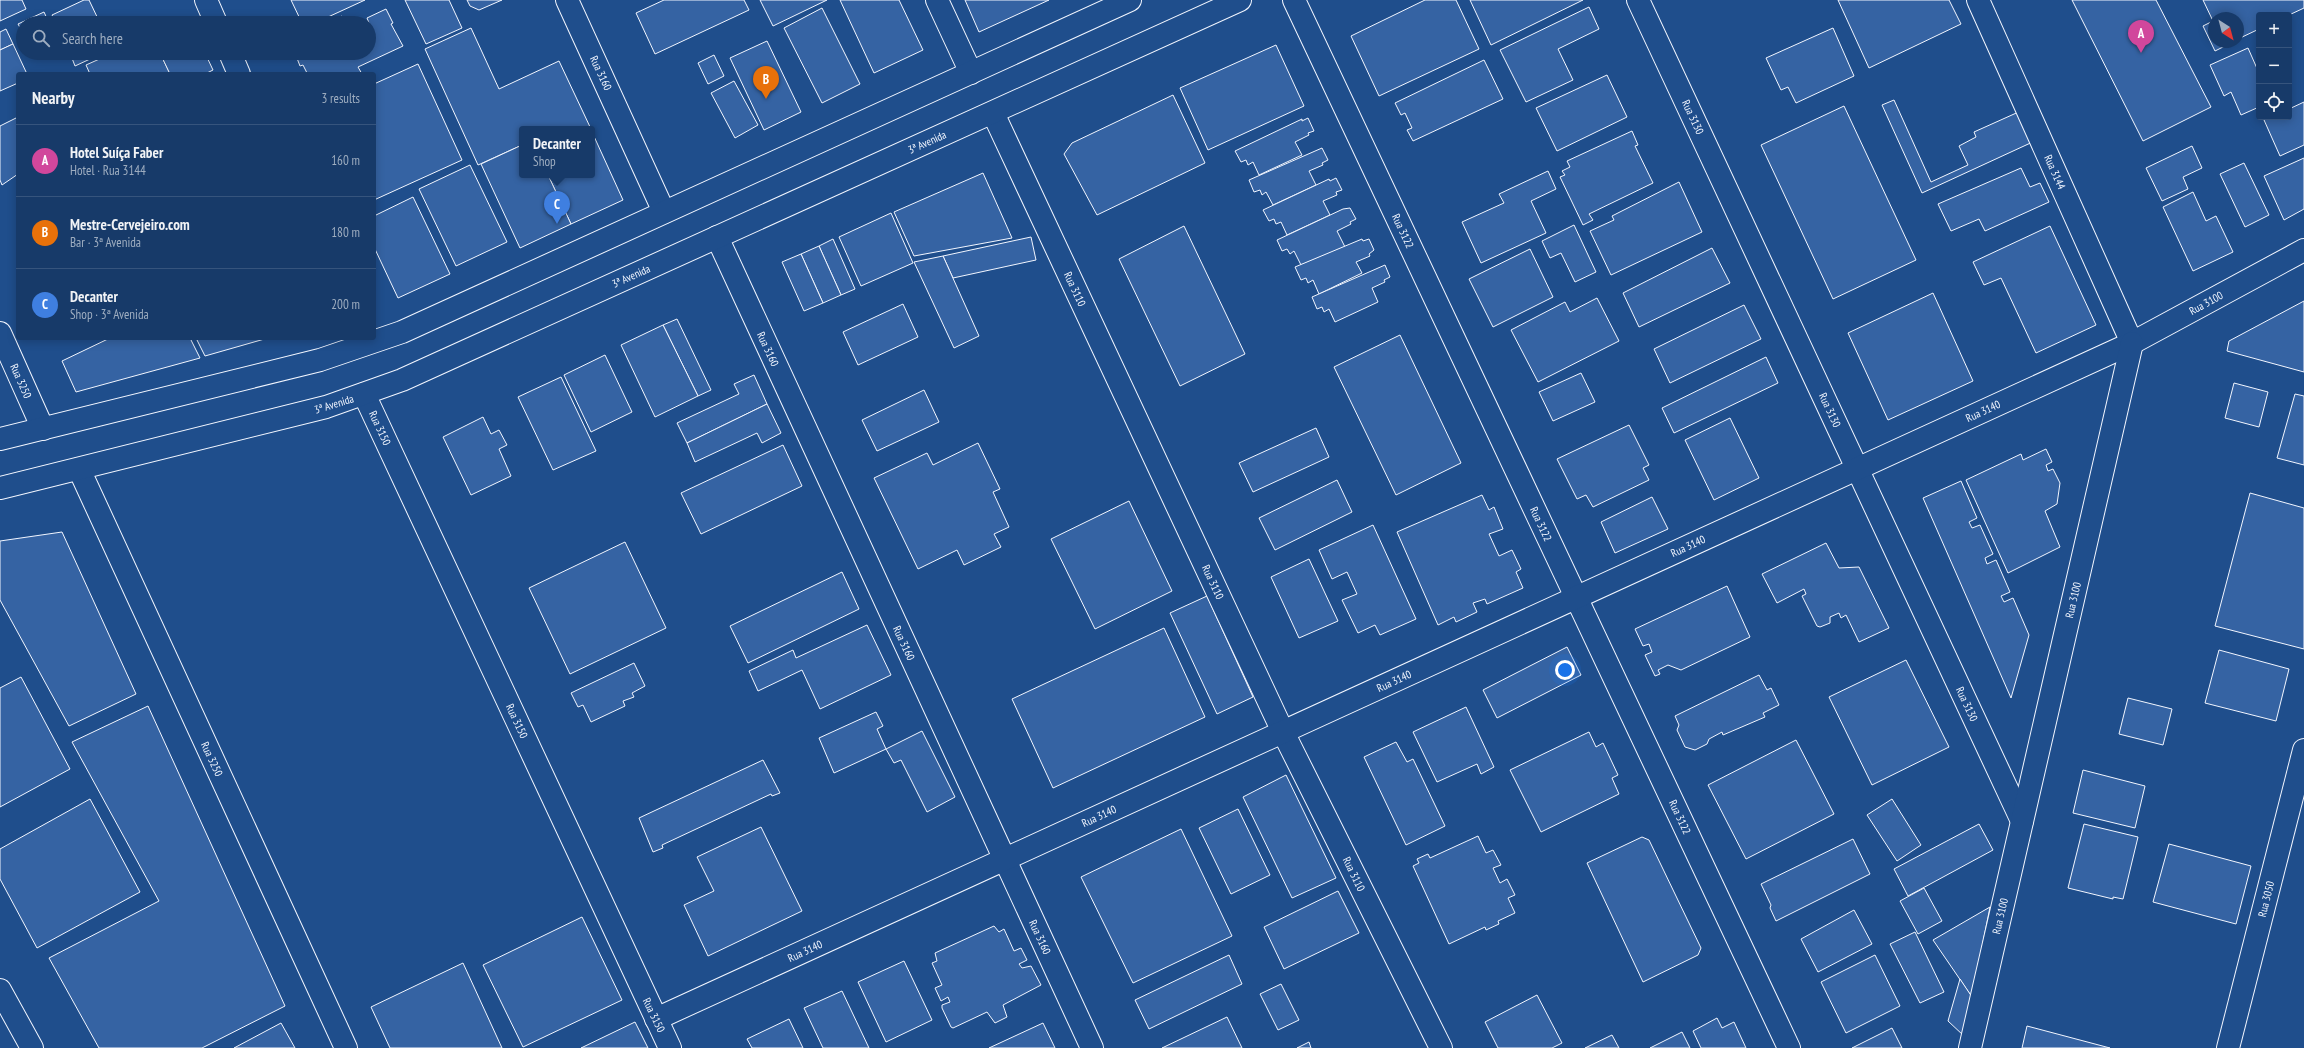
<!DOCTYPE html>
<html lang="en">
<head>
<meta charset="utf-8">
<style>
  :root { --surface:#173a69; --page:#20416f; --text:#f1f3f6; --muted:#9eadc0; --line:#36547d; --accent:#95b2f1 }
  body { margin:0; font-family:"PT Sans Narrow",sans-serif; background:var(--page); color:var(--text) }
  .controls { position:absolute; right:12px; top:12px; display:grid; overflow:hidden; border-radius:4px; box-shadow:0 2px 10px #0003 }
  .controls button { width:36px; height:36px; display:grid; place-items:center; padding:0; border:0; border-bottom:1px solid var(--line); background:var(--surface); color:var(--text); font:20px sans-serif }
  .compass { position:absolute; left:2208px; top:12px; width:36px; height:36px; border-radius:50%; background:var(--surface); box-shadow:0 2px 10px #0003; rotate:144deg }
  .you { position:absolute; left:1565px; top:670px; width:14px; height:14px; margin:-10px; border:3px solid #fff; border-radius:50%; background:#1a73e8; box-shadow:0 0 0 6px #1a73e833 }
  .badge { display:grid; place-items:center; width:26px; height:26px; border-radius:50%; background:var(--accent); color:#fff; font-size:13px; font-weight:700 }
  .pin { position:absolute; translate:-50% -33px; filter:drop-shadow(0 1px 2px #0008) }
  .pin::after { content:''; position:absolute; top:21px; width:14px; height:12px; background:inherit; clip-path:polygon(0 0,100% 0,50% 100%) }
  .popup { position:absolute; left:519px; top:126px; width:76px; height:52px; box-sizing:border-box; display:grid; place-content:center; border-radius:4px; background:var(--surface); filter:drop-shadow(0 1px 3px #0005); font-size:13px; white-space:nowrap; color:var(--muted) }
  .popup b { font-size:15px; color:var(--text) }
  .popup::after { content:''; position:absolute; left:50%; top:100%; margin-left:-8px; border:8px solid transparent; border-top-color:var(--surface) }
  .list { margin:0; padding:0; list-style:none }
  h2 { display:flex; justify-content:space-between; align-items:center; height:52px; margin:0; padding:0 16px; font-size:17px }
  h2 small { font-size:13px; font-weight:400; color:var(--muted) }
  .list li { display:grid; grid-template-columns:26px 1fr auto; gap:12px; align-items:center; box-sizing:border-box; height:72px; padding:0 16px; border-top:1px solid var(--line) }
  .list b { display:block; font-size:15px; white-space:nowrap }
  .list p { margin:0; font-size:13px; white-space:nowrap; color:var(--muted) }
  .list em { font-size:13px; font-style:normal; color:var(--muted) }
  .icon { flex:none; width:22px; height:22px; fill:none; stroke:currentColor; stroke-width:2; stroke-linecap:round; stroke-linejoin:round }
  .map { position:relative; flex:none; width:2304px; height:1048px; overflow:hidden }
  .search { position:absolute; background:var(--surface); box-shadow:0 2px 10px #0003; left:16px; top:16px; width:360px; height:44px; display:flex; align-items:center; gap:10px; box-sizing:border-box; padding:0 14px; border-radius:22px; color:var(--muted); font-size:15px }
  .panel { position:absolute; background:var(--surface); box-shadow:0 2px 10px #0003; left:16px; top:72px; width:360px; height:268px; border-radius:4px }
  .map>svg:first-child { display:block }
  .building { fill:#3563a3; stroke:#f2f6ff }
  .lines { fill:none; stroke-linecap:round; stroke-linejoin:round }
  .minor-casing { stroke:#f2f6ff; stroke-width:24 }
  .secondary-casing { stroke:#f2f6ff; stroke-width:24 }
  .primary-casing { stroke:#f2f6ff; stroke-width:24 }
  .minor { stroke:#1f4e8c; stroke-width:22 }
  .secondary { stroke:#1f4e8c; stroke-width:22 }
  .primary { stroke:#1f4e8c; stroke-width:22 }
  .labels { text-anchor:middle; stroke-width:3; stroke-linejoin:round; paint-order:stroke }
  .street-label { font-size:11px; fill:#f2f6ff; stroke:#1f4e8c }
</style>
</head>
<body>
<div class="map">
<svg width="2304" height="1048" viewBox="0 0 2304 1048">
  <rect width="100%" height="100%" fill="#1f4e8c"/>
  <g class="building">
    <polygon points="0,0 22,0 26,9 0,21"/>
    <polygon points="84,0 89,0 100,23 56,23 52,15"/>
    <polygon points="291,0 365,0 315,23 302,23"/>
    <polygon points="405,0 449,0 462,28 426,44"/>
    <polygon points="467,0 502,0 479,10 470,6"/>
    <polygon points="664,0 744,0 749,10 655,54 636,13"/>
    <polygon points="760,0 827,0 773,26"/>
    <polygon points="840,0 899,0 923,50 874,73"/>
    <polygon points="965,0 1049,0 979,32"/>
    <polygon points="1425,0 1456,0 1479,49 1379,96 1351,36"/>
    <polygon points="1470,0 1583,0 1491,45"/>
    <polygon points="1838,0 1949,0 1961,24 1869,68"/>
    <polygon points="2072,0 2156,0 2211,107 2143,141"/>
    <polygon points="2203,0 2304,0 2304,8 2289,15 2259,15 2259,29 2238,39 2238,18 2214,18 2214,42 2233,42 2215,51 2203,26 2213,21"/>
    <polygon points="1589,7 1599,29 1558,49 1573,80 1526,102 1500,50"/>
    <polygon points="822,8 860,84 822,103 784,28"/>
    <polygon points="386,9 393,23 391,24 403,46 358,67 362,74 305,74 307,73 303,65 300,66 295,53 369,53 369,23 367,18"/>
    <polygon points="44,12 49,23 23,23 23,33 18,24"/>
    <polygon points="342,16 345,23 327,23"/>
    <polygon points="471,28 499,89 559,61 591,129 522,129 522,145 478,165 425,49"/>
    <polygon points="1833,28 1854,76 1796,103 1788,87 1781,90 1766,58"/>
    <polygon points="6,29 13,44 0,50 0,32"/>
    <polygon points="767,41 801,112 764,130 730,58"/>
    <polygon points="13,44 27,74 18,74 18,83 0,91 0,50"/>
    <polygon points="1276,45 1304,106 1208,150 1180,88"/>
    <polygon points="2248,48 2259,73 2259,107 2241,115 2231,92 2224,96 2210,65"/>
    <polygon points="70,53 103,53 75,66"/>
    <polygon points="113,53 160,53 170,74 90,74 86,65"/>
    <polygon points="160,53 205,53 213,70 205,74 170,74"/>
    <polygon points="714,55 724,76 708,84 698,63"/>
    <polygon points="1484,60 1503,99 1413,141 1407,130 1412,128 1405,113 1401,115 1395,103"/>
    <polygon points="418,64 462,160 374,200 374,84"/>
    <polygon points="1607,75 1627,117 1557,151 1536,108"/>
    <polygon points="734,81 758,125 735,138 711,93"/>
    <polygon points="1173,95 1205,163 1097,215 1064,154 1072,143"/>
    <polygon points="1894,100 1931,182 1968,165 1959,146 1976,137 1974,132 2023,110 2037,140 1922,193 1882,105"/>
    <polygon points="2304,102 2304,145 2280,156 2264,120 2271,117 2289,117 2289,109"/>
    <polygon points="1844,106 1916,260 1833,299 1761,145"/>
    <polygon points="18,117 18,174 2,185 0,180 0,126"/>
    <polygon points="1308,118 1314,131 1308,133 1309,135 1295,142 1302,155 1259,175 1253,162 1248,165 1246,160 1241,162 1235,151 1302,119 1302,121"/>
    <polygon points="1632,131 1638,145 1635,146 1653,183 1589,214 1593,220 1583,225 1560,177 1565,175 1562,171 1570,167 1567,161"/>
    <polygon points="592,132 623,200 571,224 548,175 592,175"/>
    <polygon points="522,145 522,175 548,175 571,224 520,248 481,164"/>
    <polygon points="2192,146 2202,168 2183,177 2188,189 2162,201 2146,168"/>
    <polygon points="1322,148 1328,160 1322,163 1323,165 1309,171 1316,185 1273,205 1266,192 1262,195 1260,190 1254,192 1249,180"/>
    <polygon points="2304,158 2304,209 2284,220 2264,176"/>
    <polygon points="2244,163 2269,215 2245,227 2220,174"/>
    <polygon points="470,165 507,242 456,266 419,189"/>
    <polygon points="2021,168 2030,187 2040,183 2049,202 1985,231 1979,219 1951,231 1938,204"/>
    <polygon points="1548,171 1556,189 1531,201 1546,233 1481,263 1462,222 1504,203 1499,194"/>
    <polygon points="983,173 1012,238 914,256 894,212"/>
    <polygon points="1336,178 1342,190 1336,192 1337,195 1323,201 1330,215 1287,235 1281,222 1276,224 1274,219 1269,221 1263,210 1329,179 1330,181"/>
    <polygon points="1679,182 1702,232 1611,275 1590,231 1614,220 1612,216"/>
    <polygon points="2193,192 2206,221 2216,216 2233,252 2193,271 2163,207"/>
    <polygon points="413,197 450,274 398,298 374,247 374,216"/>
    <polygon points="1350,208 1356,219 1350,222 1351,224 1337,231 1345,247 1301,265 1294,251 1290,254 1287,249 1282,251 1277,240 1343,209"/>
    <polygon points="891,213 913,263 861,286 839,237"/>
    <polygon points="1574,225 1596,272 1575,282 1561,253 1550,258 1542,241"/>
    <polygon points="1184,226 1245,354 1180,386 1119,259"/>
    <polygon points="2050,226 2096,325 2036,353 2001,278 1984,285 1973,262"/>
    <polygon points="1031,237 1036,260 953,278 943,256"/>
    <polygon points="833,239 855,289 841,295 819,246"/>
    <polygon points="1362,239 1363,241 1369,239 1374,250 1369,254 1370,256 1356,262 1362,273 1319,294 1313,280 1308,283 1306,278 1301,280 1295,267"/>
    <polygon points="819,246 841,295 823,303 801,254"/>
    <polygon points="1712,248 1730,283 1639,327 1623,293"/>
    <polygon points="1530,249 1553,297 1493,327 1469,279"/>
    <polygon points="801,254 823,303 804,311 782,262"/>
    <polygon points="943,256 979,336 954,348 914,262"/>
    <polygon points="1385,265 1390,277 1384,280 1385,282 1372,288 1378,302 1335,322 1329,309 1324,312 1322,307 1317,309 1312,297"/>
    <polygon points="1933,293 1973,381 1888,420 1848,333"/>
    <polygon points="1597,298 1619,341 1538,382 1511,330 1565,302 1570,312"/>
    <polygon points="2304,301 2304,372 2227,351 2229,341"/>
    <polygon points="903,304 918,337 858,365 843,332"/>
    <polygon points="1744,305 1761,339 1670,383 1654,349"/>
    <polygon points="677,319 711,390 698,396 663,325"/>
    <polygon points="663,325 698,396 655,417 621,345"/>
    <polygon points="1400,335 1461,463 1396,495 1334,367"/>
    <polygon points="110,338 190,338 200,358 76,392 62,361"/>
    <polygon points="196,338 268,338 205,356"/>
    <polygon points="605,355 632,412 591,432 564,375"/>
    <polygon points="1766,357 1778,383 1674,433 1662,408"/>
    <polygon points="1581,373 1595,402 1553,421 1539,392"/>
    <polygon points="754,375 767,404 687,443 677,423 739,394 734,384"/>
    <polygon points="561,377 596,451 553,470 518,397"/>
    <polygon points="2234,383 2268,392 2259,427 2225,418"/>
    <polygon points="924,390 939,422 877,451 862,420"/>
    <polygon points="2295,394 2304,396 2304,465 2277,458"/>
    <polygon points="767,404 781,433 762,443 757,433 695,462 687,443"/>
    <polygon points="483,417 491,434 499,430 507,445 499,449 511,476 471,495 443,437"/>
    <polygon points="1730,418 1759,478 1714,500 1685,440"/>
    <polygon points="1629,425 1649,465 1643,468 1649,480 1593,507 1586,495 1577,499 1557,459"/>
    <polygon points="1316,428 1329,457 1253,492 1239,463"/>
    <polygon points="978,443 1000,489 993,492 1009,527 994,534 1001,547 964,565 957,550 918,569 874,478 927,453 933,465"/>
    <polygon points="783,445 802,486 701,534 681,493"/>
    <polygon points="2046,449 2052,462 2046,465 2048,471 2053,469 2060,483 2057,504 2045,511 2060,547 2008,573 1966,480 2021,454 2023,460"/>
    <polygon points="1337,480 1352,512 1275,550 1259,518"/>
    <polygon points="1961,481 1977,518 1969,522 1972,528 1980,525 1993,554 1985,558 1987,564 1996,560 2010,592 2001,596 2004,602 2013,598 2029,635 2011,698 1923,498"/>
    <polygon points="2250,493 2304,508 2304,649 2215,626"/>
    <polygon points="1482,495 1489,510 1494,507 1503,529 1489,534 1499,556 1512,550 1521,569 1516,572 1523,588 1487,604 1485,599 1473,603 1477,612 1456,622 1454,617 1438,625 1397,532"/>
    <polygon points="1652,497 1668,529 1615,553 1601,522"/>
    <polygon points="1129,501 1172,591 1095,629 1051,539"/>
    <polygon points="1373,525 1416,619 1380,635 1375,625 1358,633 1342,600 1357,594 1347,572 1332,579 1319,550"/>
    <polygon points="62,532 136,694 69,726 0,600 0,541"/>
    <polygon points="625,542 666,628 570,674 529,588"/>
    <polygon points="1826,543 1839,568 1859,567 1889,628 1859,642 1846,615 1841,618 1839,613 1830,617 1830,623 1820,627 1817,626 1802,596 1806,594 1804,589 1777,603 1762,574"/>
    <polygon points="1309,559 1338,621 1299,638 1271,577"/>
    <polygon points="842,572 859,609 748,663 730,626"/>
    <polygon points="1727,586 1750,637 1681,670 1668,665 1658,670 1660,674 1655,676 1645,655 1652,652 1649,644 1643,646 1635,629"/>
    <polygon points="1207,596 1253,697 1217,714 1170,613"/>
    <polygon points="867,625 891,675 820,709 802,670 758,691 749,671 793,650 796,658"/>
    <polygon points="1164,628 1205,717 1053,788 1012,699"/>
    <polygon points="1567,647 1581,675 1497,718 1483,690"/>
    <polygon points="2219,650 2289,669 2276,721 2205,703"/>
    <polygon points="1906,660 1949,747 1872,785 1829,697"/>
    <polygon points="634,663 645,686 632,693 634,697 623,701 625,706 591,722 583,705 578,707 571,693"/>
    <polygon points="1759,675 1767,690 1771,688 1779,705 1763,713 1765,717 1723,735 1722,732 1709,739 1707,744 1695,750 1685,747 1677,730 1679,725 1675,716"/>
    <polygon points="21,677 70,769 0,807 0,688"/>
    <polygon points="2128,698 2172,709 2163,745 2119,734"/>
    <polygon points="148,706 285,1006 202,1048 99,1048 49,958 159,901 72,742"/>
    <polygon points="1466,707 1494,767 1481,774 1477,764 1437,782 1413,732"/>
    <polygon points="876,712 883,726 877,729 886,749 834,773 819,738"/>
    <polygon points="922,731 955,797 927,812 901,760 894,763 886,749"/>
    <polygon points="1589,732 1596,747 1603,743 1618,775 1612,778 1619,794 1541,832 1510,770"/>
    <polygon points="1796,740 1834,814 1746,859 1708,785"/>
    <polygon points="1396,742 1407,762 1413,759 1445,826 1406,845 1364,757"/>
    <polygon points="763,760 780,793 772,796 771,794 662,845 663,848 653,852 639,818"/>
    <polygon points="2083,770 2145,786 2135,828 2073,813"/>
    <polygon points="1286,775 1336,878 1292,898 1243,797"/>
    <polygon points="90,799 140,892 37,948 0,879 0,849"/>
    <polygon points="1892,799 1921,845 1897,861 1867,815"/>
    <polygon points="1238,809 1270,875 1231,894 1199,828"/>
    <polygon points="1979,824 1993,850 1908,896 1894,869"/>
    <polygon points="2084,824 2138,837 2123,899 2113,897 2113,899 2068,888"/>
    <polygon points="761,827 802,911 708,956 684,905 714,891 697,857"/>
    <polygon points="1181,829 1232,936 1133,983 1081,877"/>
    <polygon points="1478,836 1486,853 1493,850 1501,865 1493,868 1500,883 1507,879 1515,895 1508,898 1515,913 1498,921 1499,924 1486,930 1485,927 1449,944 1413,866 1419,863 1417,859 1428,854 1430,858"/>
    <polygon points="1642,837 1649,840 1701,948 1698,955 1643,982 1587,863"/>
    <polygon points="1853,839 1870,874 1776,921 1770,908 1771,905 1761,884"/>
    <polygon points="2169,844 2251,866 2236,924 2153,902"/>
    <polygon points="1924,888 1942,921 1918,934 1900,901"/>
    <polygon points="1338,891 1359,933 1284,969 1264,927"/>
    <polygon points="1990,907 1972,997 1933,940"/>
    <polygon points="1854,910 1872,944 1818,972 1801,939"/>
    <polygon points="582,917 622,1000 523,1047 483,965"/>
    <polygon points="994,926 999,932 1004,929 1014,951 1021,948 1027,960 1019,964 1022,968 1031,966 1041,985 1003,1005 1007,1017 995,1023 987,1012 953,1028 951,1027 942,1008 942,1005 950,1002 948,997 941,1001 935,988 942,985 932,963 937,961 935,953"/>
    <polygon points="1915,932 1944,992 1920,1003 1890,944"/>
    <polygon points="1229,955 1242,984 1149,1029 1135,1000"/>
    <polygon points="1875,955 1900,1006 1846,1033 1821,982"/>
    <polygon points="904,961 932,1020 886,1042 858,982"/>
    <polygon points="463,963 502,1048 390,1048 371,1007"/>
    <polygon points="1960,979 1972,997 1964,1036 1948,1021"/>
    <polygon points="1281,984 1299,1020 1278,1030 1260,994"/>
    <polygon points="842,991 869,1048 823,1048 804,1008"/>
    <polygon points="1537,995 1562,1043 1552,1048 1498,1048 1485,1022"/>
    <polygon points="1227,1017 1242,1048 1162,1048"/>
    <polygon points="1717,1018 1722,1028 1734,1022 1746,1048 1701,1048 1693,1031"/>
    <polygon points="789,1019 803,1048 752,1048 747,1039"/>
    <polygon points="635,1022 648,1048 581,1048"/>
    <polygon points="281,1023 295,1048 234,1048"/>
    <polygon points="1043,1023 1055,1048 989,1048"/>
    <polygon points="2027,1026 2110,1048 2022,1048"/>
    <polygon points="1892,1028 1902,1048 1852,1048"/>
    <polygon points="1682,1032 1690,1048 1650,1048"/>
    <polygon points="1612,1035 1619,1048 1585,1048"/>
    <polygon points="1309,1042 1311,1048 1297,1048"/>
  </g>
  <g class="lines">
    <defs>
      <g id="minor">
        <polyline points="206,0 216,23"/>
        <polyline points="567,0 664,212"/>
        <polyline points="937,0 971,73"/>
        <polyline points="1294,0 1789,1048"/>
        <polyline points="1638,0 2022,821"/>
        <polyline points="1978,0 2132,343"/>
        <polyline points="230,53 239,74"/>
        <polyline points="993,113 1283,732 1441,1048"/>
        <polyline points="717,237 1092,1048"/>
        <polyline points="0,333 43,429"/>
        <polyline points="364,394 670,1048"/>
        <polyline points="79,469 346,1048"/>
        <polyline points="656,1019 2132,343 2304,250"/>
        <polyline points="1970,1048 2132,343"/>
        <polyline points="2228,1048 2304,750"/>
      </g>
      <polyline id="secondary" points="0,990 32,1048"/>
      <g id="primary">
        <polyline points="0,439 320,360 402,332 1130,0"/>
        <polyline points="0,488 326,407 402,380 1240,0"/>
      </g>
    </defs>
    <use href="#minor" class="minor-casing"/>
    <use href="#secondary" class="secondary-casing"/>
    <use href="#primary" class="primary-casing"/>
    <use href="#minor" class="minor"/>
    <use href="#secondary" class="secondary"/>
    <use href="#primary" class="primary"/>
  </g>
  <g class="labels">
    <g class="street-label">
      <text transform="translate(601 73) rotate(65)" y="4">Rua 3160</text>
      <text transform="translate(1693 117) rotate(65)" y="4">Rua 3130</text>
      <text transform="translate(927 142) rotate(-24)" y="4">3ª Avenida</text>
      <text transform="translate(2055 172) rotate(66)" y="4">Rua 3144</text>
      <text transform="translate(1403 231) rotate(65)" y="4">Rua 3122</text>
      <text transform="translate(631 276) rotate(-24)" y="4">3ª Avenida</text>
      <text transform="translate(1075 289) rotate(65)" y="4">Rua 3110</text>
      <text transform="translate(2206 303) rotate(-29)" y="4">Rua 3100</text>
      <text transform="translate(768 349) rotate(65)" y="4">Rua 3160</text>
      <text transform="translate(21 381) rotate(66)" y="4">Rua 3250</text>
      <text transform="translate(334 404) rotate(-17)" y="4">3ª Avenida</text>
      <text transform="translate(1830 410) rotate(65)" y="4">Rua 3130</text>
      <text transform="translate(1983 411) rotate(-25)" y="4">Rua 3140</text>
      <text transform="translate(380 428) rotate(65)" y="4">Rua 3150</text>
      <text transform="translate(1541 524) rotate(65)" y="4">Rua 3122</text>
      <text transform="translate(1688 546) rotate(-25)" y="4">Rua 3140</text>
      <text transform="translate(1213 582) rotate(65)" y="4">Rua 3110</text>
      <text transform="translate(2073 600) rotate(-77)" y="4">Rua 3100</text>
      <text transform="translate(904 643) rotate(65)" y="4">Rua 3160</text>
      <text transform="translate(1394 681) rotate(-25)" y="4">Rua 3140</text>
      <text transform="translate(1967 704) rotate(65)" y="4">Rua 3130</text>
      <text transform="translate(517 721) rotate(65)" y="4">Rua 3150</text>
      <text transform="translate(212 759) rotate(65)" y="4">Rua 3250</text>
      <text transform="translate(1099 816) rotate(-25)" y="4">Rua 3140</text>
      <text transform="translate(1680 817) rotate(65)" y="4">Rua 3122</text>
      <text transform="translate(1354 874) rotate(64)" y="4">Rua 3110</text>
      <text transform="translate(2266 899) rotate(-76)" y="4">Rua 3050</text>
      <text transform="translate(2000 916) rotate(-77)" y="4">Rua 3100</text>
      <text transform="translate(1040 937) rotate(65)" y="4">Rua 3160</text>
      <text transform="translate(805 951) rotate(-25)" y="4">Rua 3140</text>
      <text transform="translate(654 1015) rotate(64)" y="4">Rua 3150</text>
    </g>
  </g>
</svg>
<div class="controls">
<button>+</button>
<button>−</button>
<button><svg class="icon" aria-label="locate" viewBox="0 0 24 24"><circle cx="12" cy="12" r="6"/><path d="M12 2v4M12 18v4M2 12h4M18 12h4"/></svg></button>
</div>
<svg class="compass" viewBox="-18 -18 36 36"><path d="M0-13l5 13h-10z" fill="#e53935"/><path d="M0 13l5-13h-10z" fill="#9eadc0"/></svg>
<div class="you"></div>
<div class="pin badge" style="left:2141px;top:53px;background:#d1479c">A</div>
<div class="pin badge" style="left:766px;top:99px;background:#e8710a">B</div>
<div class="pin badge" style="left:557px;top:224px;background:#3f7fe0">C</div>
<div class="popup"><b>Decanter</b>Shop</div>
<div class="search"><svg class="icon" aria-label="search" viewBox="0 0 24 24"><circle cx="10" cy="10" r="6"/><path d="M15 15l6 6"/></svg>Search here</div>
<section class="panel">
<h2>Nearby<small>3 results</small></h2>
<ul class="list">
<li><span class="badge" style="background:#d1479c">A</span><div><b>Hotel Suíça Faber</b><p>Hotel · Rua 3144</p></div><em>160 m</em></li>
<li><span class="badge" style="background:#e8710a">B</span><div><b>Mestre-Cervejeiro.com</b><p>Bar · 3ª Avenida</p></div><em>180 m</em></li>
<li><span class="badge" style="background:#3f7fe0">C</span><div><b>Decanter</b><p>Shop · 3ª Avenida</p></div><em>200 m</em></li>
</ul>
</section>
</div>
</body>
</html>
